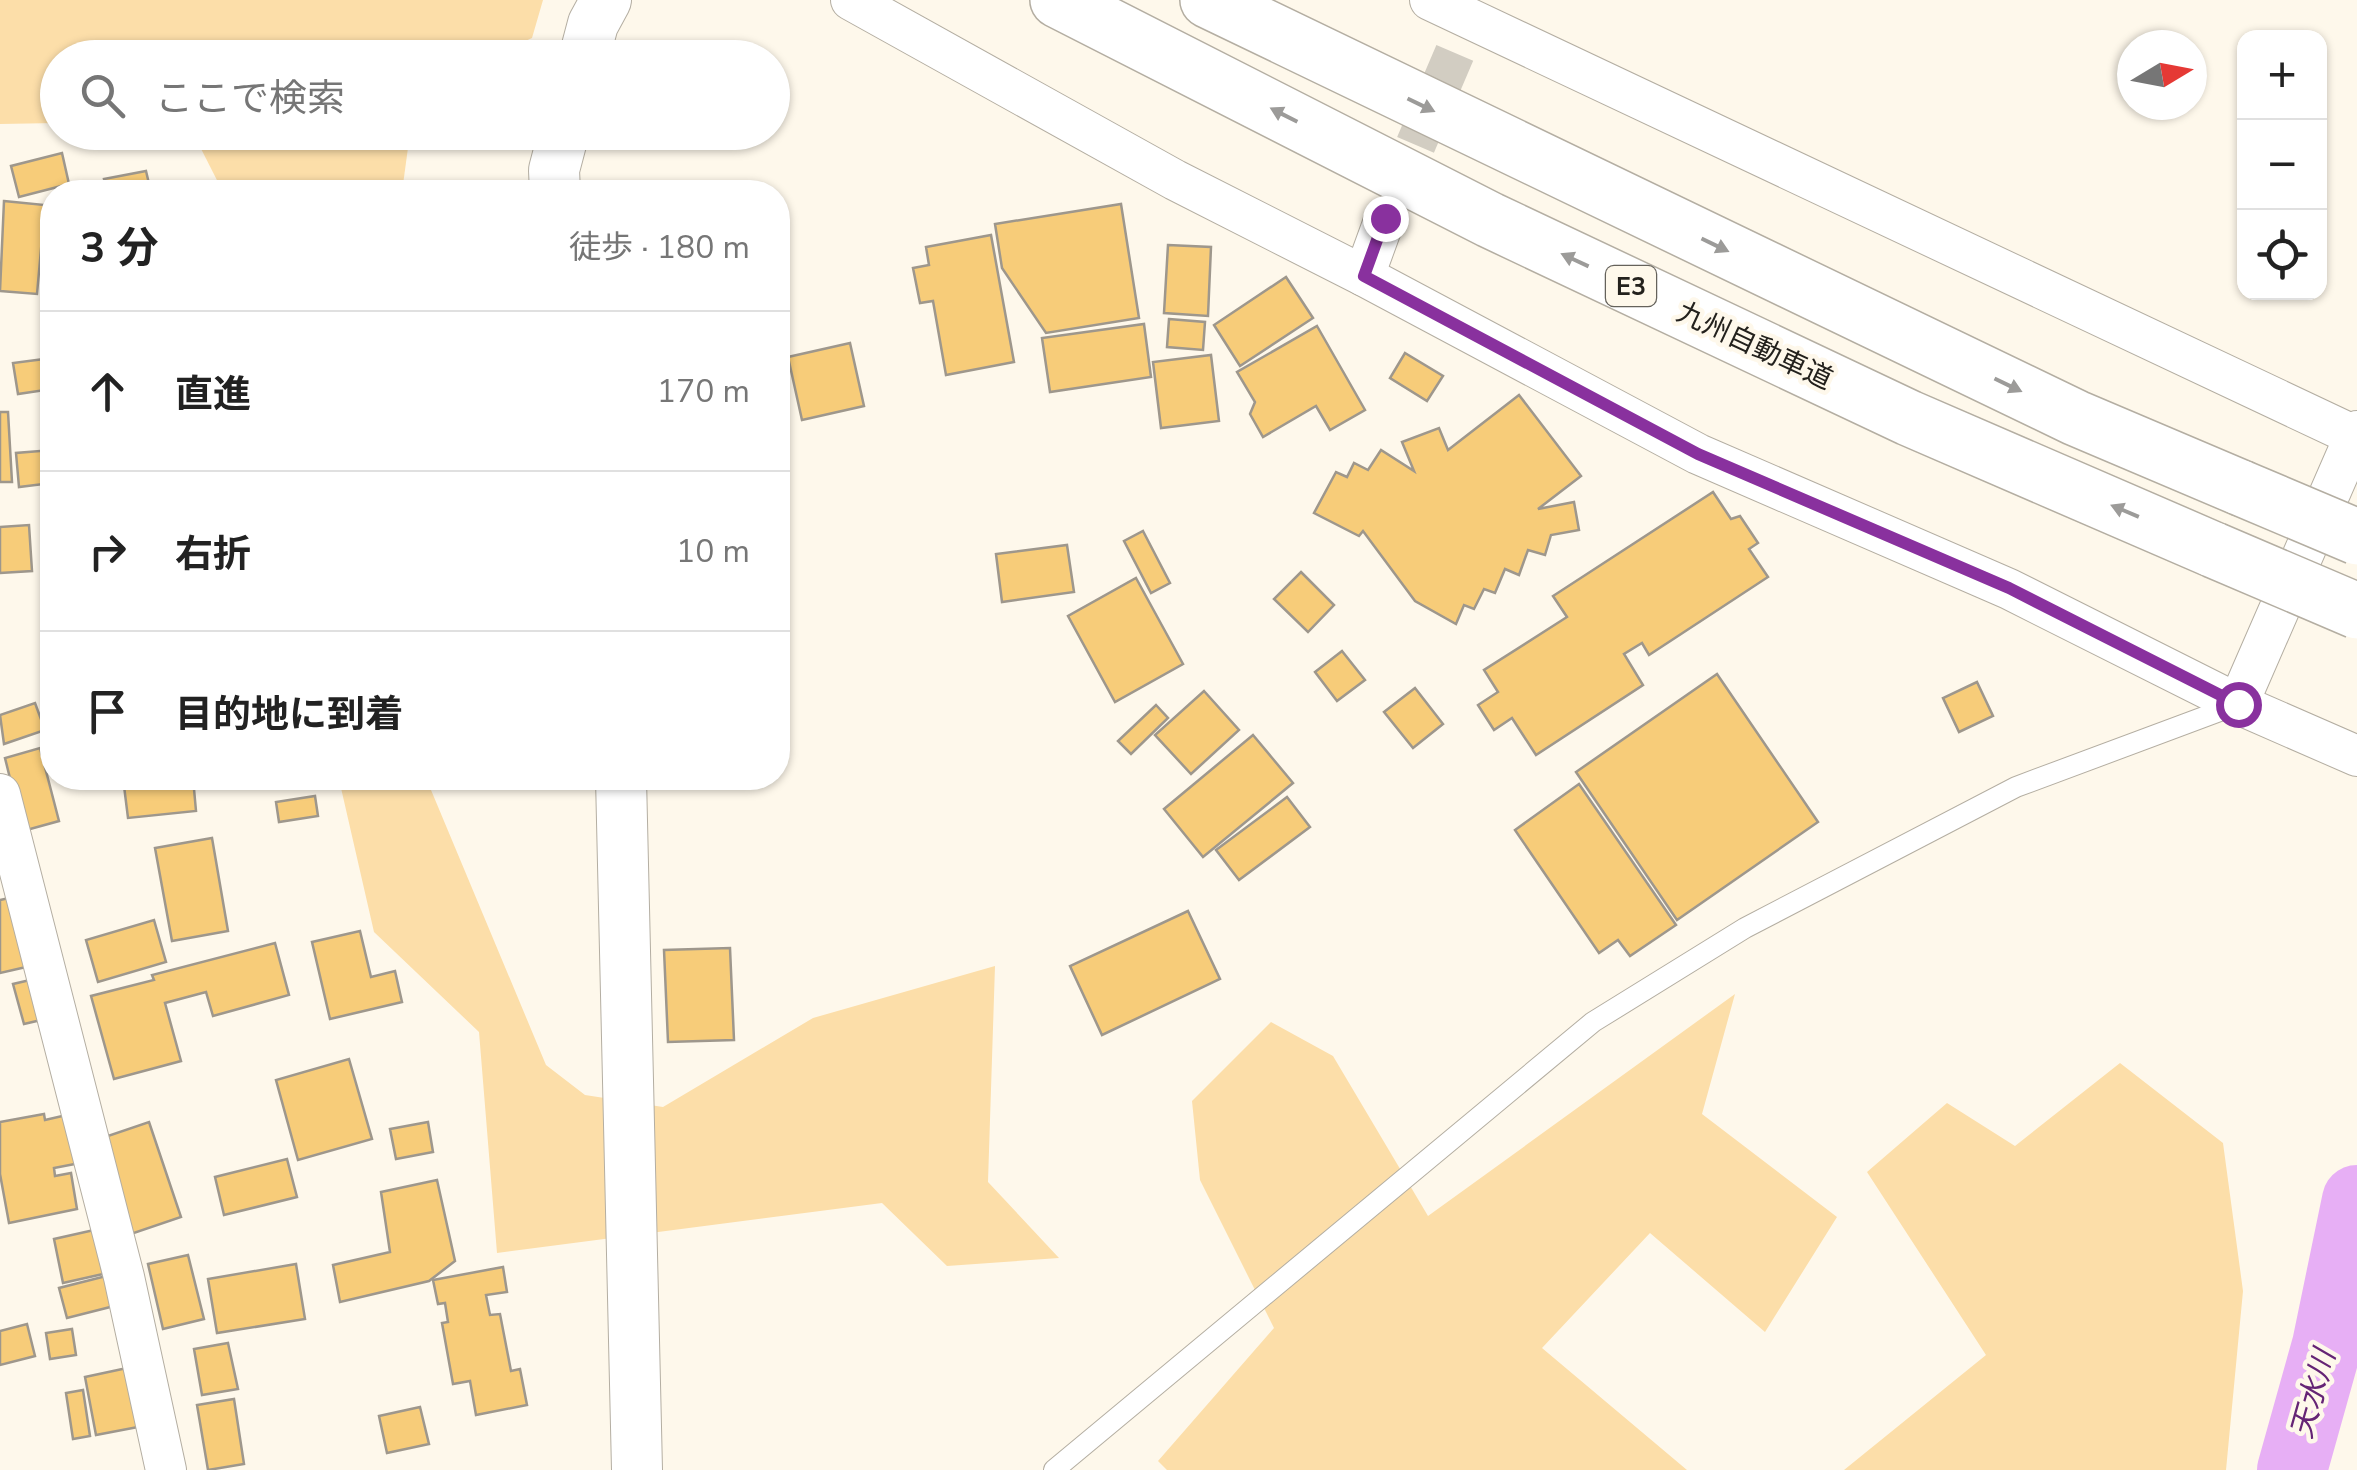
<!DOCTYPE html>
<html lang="ja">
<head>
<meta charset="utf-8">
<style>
  :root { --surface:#fff; --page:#f6f6f6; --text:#222; --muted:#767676; --line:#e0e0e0 }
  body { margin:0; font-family:"Nunito Sans","Noto Sans JP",sans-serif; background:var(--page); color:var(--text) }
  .controls { position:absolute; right:30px; top:30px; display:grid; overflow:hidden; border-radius:20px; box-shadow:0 2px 8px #0004 }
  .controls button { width:90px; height:90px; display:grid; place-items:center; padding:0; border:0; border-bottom:2px solid var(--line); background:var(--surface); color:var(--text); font:50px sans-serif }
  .compass { position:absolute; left:2117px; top:30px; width:90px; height:90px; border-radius:50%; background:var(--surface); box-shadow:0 2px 8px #0004; rotate:80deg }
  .stop { position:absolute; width:30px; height:30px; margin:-22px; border:8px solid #89319e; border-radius:50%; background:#fff }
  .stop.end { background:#89319e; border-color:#fff; box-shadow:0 2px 10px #0008 }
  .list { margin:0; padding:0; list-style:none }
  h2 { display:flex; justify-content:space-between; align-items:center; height:130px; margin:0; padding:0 40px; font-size:42px }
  h2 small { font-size:32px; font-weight:400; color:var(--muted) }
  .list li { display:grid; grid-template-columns:65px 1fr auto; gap:30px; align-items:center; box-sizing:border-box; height:160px; padding:0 40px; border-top:2px solid var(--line) }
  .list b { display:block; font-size:38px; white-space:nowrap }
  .list em { font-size:32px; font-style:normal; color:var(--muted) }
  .icon { flex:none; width:55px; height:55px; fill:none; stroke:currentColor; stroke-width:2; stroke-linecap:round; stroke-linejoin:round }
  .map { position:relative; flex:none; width:2357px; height:1470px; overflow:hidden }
  .search { position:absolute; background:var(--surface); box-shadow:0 2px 8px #0004; left:40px; top:40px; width:750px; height:110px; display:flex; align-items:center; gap:25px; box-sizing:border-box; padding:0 35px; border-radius:55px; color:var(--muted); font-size:38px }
  .panel { position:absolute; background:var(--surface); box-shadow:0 2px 8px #0004; left:40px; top:180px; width:750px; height:610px; border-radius:40px }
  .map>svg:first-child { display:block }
  .green { fill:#fcdea9 }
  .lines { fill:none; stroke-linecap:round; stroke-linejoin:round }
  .river { stroke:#e7aff5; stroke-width:70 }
  .building { fill:#f7cc79; stroke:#9e978c; stroke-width:2.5 }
  .minor-tunnel { stroke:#d2cdc2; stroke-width:40; stroke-dasharray:40 20; stroke-linecap:butt }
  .service-casing { stroke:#b4aea2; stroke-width:22 }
  .minor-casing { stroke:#b4aea2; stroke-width:42 }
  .tertiary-casing { stroke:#b4aea2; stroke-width:52 }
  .motorway-casing { stroke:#b4aea2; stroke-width:58 }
  .service { stroke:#fff; stroke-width:20 }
  .minor { stroke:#fff; stroke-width:40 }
  .tertiary { stroke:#fff; stroke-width:50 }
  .motorway { stroke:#fff; stroke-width:55 }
  .motorway-bridge-casing { stroke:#b4aea2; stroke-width:58; stroke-linecap:butt }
  .motorway-bridge { stroke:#fff; stroke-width:55 }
  .oneway { fill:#9c9b99 }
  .route { stroke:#89319e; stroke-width:12 }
  .labels { text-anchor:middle; stroke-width:9; stroke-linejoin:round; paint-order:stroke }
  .shield { fill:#fef8eb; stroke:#65625b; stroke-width:2.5 }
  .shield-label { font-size:25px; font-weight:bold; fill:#23211d }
  .street-label { font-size:28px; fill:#23211d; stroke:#fef8eb }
  .water-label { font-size:30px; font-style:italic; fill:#652475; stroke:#fef8eb }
</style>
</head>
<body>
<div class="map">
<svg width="2357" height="1470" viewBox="0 0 2357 1470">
  <rect width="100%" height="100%" fill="#fef8eb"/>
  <g class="green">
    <polygon points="0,0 543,0 532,38 491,57 58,58 57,123 0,124"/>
    <polygon points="193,133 410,133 402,192 223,192"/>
    <polygon points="222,778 426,778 546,1065 585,1095 663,1107 813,1018 995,966 988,1182 1059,1258 947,1266 882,1203 497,1253 479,1032 374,932 341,788 269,788"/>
    <polygon points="1735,994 1702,1114 1837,1217 1765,1332 1650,1233 1542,1348 1687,1470 1167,1470 1158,1461 1274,1328 1200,1180 1192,1101 1271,1022 1333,1056 1428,1216"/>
    <polygon points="2120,1063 2223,1143 2243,1291 2226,1470 1844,1470 1986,1355 1867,1172 1947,1103 2015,1146"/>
  </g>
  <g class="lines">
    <polyline class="river" points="2292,1470 2327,1345 2357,1200"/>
  </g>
  <g class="building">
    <polygon points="62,153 69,184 19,197 11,166"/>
    <polygon points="146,171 151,192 107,192 104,179"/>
    <polygon points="4,201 45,205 37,294 0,291"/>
    <polygon points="1121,204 1139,318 1046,333 1002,268 995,224"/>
    <polygon points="991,235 1014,362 946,375 933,301 920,303 913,268 929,265 926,247"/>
    <polygon points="1168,245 1211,247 1208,316 1164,313"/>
    <polygon points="1286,277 1313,318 1240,366 1214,325"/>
    <polygon points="1169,319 1205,322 1203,350 1167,347"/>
    <polygon points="1144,324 1151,377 1050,392 1042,338"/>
    <polygon points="1317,326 1365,410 1330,430 1316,406 1263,437 1250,414 1255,402 1237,372"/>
    <polygon points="850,343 864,406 802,420 788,357"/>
    <polygon points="1405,353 1443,376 1427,401 1390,378"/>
    <polygon points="1211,355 1219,421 1161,428 1153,362"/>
    <polygon points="52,358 52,389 18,394 13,363"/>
    <polygon points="1519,395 1581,476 1538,509 1574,502 1579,530 1551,535 1545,555 1528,550 1519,575 1505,569 1495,593 1484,589 1474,609 1464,605 1456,624 1415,601 1363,531 1359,536 1314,513 1336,472 1347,477 1354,463 1368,470 1381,450 1414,471 1402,442 1439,428 1448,450"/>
    <polygon points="0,412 8,412 12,482 0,482"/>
    <polygon points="52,450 52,483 19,487 16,453"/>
    <polygon points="1713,492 1731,519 1740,516 1758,543 1749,549 1768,577 1649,655 1642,643 1624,654 1643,685 1536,755 1512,718 1494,730 1478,705 1498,692 1484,670 1567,617 1553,596"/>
    <polygon points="29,525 32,571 0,573 0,527"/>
    <polygon points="1143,531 1170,583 1151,593 1124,541"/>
    <polygon points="1067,545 1074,592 1002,602 996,554"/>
    <polygon points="1301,572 1334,605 1308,632 1274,599"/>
    <polygon points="1136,578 1183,664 1115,702 1068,616"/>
    <polygon points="1342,651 1365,680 1337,701 1315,672"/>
    <polygon points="1717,674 1818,822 1677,920 1576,772"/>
    <polygon points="1977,682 1993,716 1959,732 1943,698"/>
    <polygon points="1415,688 1443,724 1413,748 1384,712"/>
    <polygon points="1204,691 1239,730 1191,774 1155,735"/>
    <polygon points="35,703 45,730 4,744 0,715"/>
    <polygon points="1156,705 1168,718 1131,754 1118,741"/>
    <polygon points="1253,735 1293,783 1203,857 1164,809"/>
    <polygon points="40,748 59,821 23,831 5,758"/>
    <polygon points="123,778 193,778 196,811 128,818"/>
    <polygon points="1579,784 1676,925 1630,956 1618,940 1599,953 1515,830"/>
    <polygon points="315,796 318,816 279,822 276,802"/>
    <polygon points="1287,797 1310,827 1239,880 1216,850"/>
    <polygon points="212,838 228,931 172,941 155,848"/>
    <polygon points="9,898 26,967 0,973 0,900"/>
    <polygon points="1188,911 1220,979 1102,1035 1070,966"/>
    <polygon points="154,920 166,962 98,982 86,940"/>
    <polygon points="360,931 371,977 395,971 402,1002 330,1019 312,942"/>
    <polygon points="275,943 289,995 213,1016 206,992 165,1003 181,1061 114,1079 91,996 154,980 152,975"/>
    <polygon points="730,948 734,1040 668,1042 664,950"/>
    <polygon points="30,980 41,1020 24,1024 13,984"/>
    <polygon points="349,1059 372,1139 298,1160 276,1080"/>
    <polygon points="44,1114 45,1120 71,1114 80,1163 54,1168 55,1176 71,1173 77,1209 9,1223 0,1174 0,1122"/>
    <polygon points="149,1122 181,1217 131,1234 99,1139"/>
    <polygon points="428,1122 433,1152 396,1159 390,1129"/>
    <polygon points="287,1159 297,1197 224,1215 215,1177"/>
    <polygon points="437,1180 455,1261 429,1281 340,1302 333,1265 390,1252 381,1192"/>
    <polygon points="94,1230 103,1274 63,1283 54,1239"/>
    <polygon points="188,1255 204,1319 163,1329 148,1264"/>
    <polygon points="296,1264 305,1319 217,1333 208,1279"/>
    <polygon points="503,1267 507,1292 486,1295 490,1315 500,1314 511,1371 520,1369 527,1405 476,1415 470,1381 453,1384 442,1323 448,1322 445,1303 438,1304 433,1280"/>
    <polygon points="114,1274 122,1304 67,1318 59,1288"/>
    <polygon points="27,1324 35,1356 0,1365 0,1331"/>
    <polygon points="72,1329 76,1355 50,1359 46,1333"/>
    <polygon points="228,1343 238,1389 202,1395 194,1349"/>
    <polygon points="127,1368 138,1427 96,1435 85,1377"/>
    <polygon points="83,1390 90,1436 73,1439 66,1393"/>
    <polygon points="234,1399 244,1464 208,1470 197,1405"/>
    <polygon points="420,1407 429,1444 387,1453 379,1416"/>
  </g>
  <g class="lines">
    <polyline class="minor-tunnel" points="1392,200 1456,50"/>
    <defs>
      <polyline id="service" points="1054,1470 1593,1022 1745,928 2016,787 2236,705"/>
      <g id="minor">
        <polyline points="851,0 1175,180 1364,276 1698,454 2009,589 2238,704 2357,756"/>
        <polyline points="1430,0 2357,437"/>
        <polyline points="1364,276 1385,218"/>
        <polyline points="2238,704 2357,431"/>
        <polyline points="0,794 124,1277 166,1470"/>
      </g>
      <g id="tertiary">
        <polyline points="584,58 593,24 606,0"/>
        <polyline points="555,192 554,170 564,132"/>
        <polyline points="621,778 637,1470"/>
      </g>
      <g id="motorway">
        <polyline points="1058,0 1490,220 1909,418 2214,550"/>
        <polyline points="1208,0 2076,418 2241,488"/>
      </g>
    </defs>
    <use href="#service" class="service-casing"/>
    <use href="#minor" class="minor-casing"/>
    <use href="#tertiary" class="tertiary-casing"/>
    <use href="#motorway" class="motorway-casing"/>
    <use href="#service" class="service"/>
    <use href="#minor" class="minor"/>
    <use href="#tertiary" class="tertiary"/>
    <use href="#motorway" class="motorway"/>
    <defs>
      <g id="motorway-bridge">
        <polyline points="2241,488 2357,537"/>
        <polyline points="2214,550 2357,611"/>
      </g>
    </defs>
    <use href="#motorway-bridge" class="motorway-bridge-casing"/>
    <use href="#motorway-bridge" class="motorway-bridge"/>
  </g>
  <defs><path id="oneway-solid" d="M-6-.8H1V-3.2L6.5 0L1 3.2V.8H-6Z" transform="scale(2.5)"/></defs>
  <g class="oneway">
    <use href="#oneway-solid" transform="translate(1421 105) rotate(26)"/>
    <use href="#oneway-solid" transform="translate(1284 115) rotate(-153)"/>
    <use href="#oneway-solid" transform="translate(1715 245) rotate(26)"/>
    <use href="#oneway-solid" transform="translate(1575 260) rotate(-155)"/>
    <use href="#oneway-solid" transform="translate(2008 385) rotate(26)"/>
    <use href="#oneway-solid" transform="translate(2125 511) rotate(-157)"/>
  </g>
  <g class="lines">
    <polyline class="route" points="1385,218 1364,276 1698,454 2009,588 2238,704"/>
  </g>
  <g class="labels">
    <rect class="shield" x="1606" y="266" width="50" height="40" rx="8"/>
    <g class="shield-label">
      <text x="1631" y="295">E3</text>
    </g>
    <g class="street-label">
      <text transform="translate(1755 345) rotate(25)" y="10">九州自動車道</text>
    </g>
    <g class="water-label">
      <text transform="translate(2313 1394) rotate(-74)" y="10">天水川</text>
    </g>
  </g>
</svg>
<div class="controls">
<button>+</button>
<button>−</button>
<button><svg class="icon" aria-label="locate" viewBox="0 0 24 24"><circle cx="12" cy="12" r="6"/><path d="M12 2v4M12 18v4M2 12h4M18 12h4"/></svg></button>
</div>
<svg class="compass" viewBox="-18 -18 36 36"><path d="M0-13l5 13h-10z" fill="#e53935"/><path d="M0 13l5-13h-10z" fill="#767676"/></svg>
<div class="stop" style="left:2238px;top:704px"></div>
<div class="stop end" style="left:1385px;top:218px"></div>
<div class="search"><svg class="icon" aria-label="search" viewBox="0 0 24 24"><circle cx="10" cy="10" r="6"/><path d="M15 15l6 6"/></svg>ここで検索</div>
<section class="panel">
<h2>3 分<small>徒歩 · 180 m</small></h2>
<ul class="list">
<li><svg class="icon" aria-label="ahead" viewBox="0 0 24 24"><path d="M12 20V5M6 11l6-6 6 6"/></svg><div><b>直進</b></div><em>170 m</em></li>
<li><svg class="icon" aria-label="right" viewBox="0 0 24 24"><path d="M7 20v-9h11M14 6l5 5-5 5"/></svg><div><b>右折</b></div><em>10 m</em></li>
<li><svg class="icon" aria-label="arrive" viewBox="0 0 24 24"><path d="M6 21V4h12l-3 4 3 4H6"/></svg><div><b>目的地に到着</b></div></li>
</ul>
</section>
</div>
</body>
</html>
